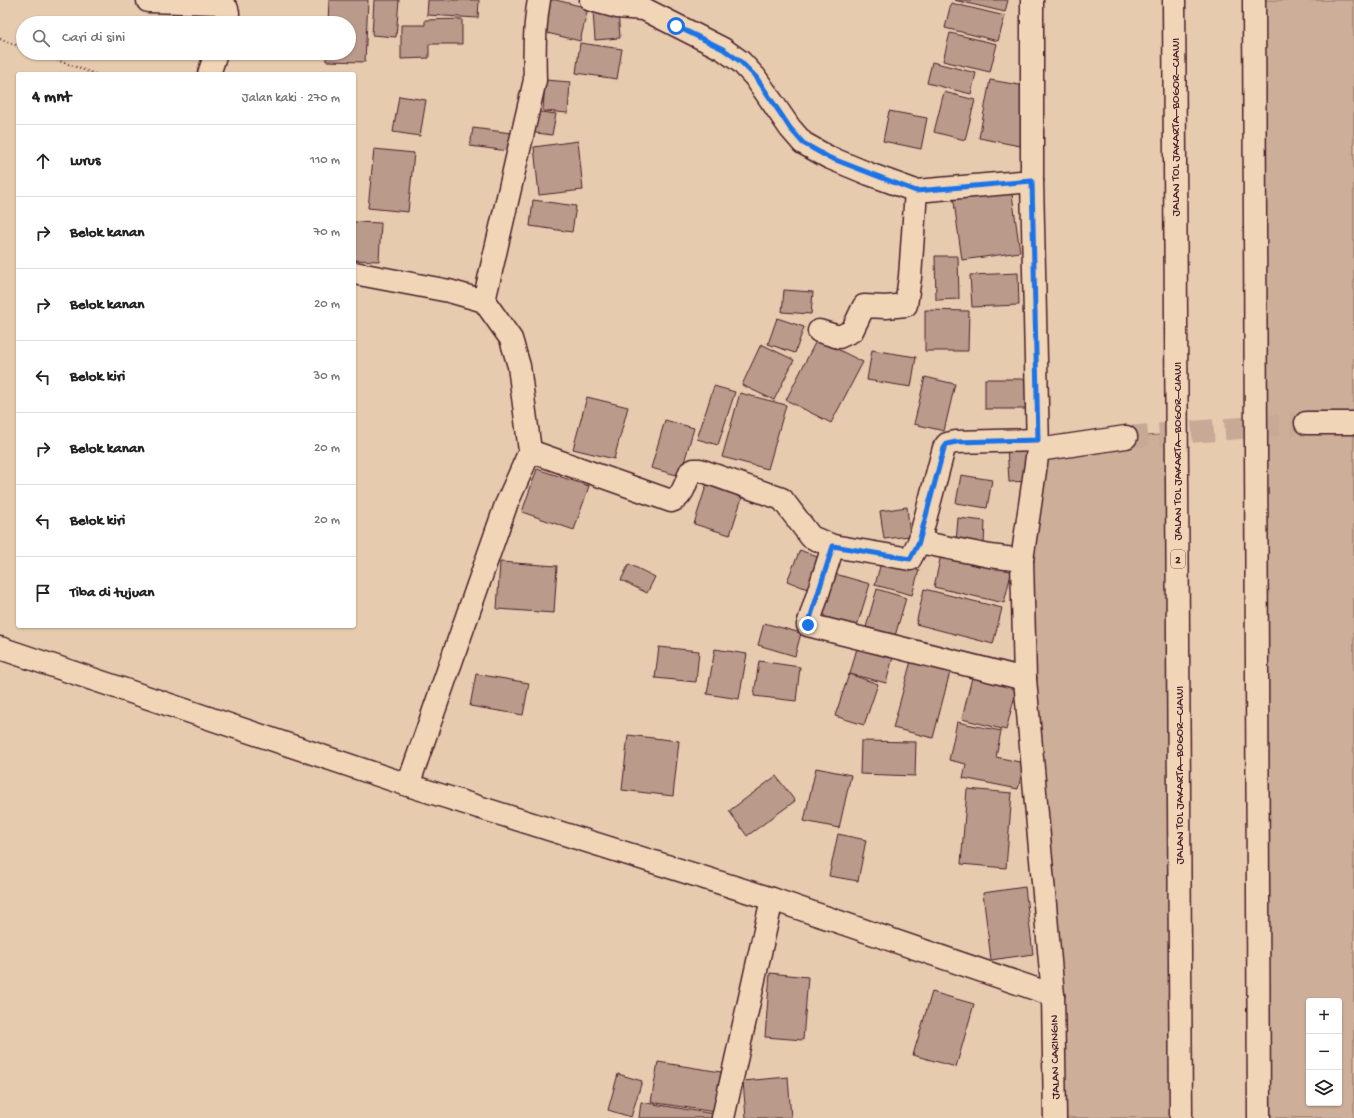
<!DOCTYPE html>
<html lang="id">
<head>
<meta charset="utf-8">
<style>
  :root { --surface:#fff; --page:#f2f2f2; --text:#222; --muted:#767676; --line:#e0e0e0 }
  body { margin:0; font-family:"Gochi Hand",sans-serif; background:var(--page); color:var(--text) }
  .controls { position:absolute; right:12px; bottom:12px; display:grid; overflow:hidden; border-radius:4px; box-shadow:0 1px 3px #0004 }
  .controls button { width:36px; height:36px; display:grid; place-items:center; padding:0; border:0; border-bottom:1px solid var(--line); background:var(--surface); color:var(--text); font:20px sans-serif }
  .stop { position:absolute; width:12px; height:12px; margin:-9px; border:3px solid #1a73e8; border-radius:50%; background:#fff }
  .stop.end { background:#1a73e8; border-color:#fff; box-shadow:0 1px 4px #0008 }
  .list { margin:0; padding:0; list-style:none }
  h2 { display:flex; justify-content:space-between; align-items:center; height:52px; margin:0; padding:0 16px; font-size:17px }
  h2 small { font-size:13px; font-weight:400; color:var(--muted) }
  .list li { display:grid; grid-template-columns:26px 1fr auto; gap:12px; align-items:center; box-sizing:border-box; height:72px; padding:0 16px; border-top:1px solid var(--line) }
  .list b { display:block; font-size:15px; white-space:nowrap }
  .list em { font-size:13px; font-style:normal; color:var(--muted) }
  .icon { flex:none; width:22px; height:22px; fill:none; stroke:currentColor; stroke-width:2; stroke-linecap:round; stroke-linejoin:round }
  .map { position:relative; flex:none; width:1354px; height:1118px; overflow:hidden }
  .search { position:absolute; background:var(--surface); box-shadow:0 1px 3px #0004; left:16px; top:16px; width:340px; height:44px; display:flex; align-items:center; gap:10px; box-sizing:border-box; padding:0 14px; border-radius:22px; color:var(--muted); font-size:15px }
  .panel { position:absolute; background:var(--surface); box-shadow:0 1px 3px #0004; left:16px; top:72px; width:340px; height:556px; border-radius:4px }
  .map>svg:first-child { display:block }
  .green { fill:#ccae99; stroke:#8b6662; fill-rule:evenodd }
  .building { fill:#ba9a8a; stroke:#4a1f2b }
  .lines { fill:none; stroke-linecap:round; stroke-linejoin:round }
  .minor-tunnel { stroke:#c7a995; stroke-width:22; stroke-dasharray:22 11; stroke-linecap:butt }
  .minor-casing { stroke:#4a1f2b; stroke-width:25 }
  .motorway-casing { stroke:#4a1f2b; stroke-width:25 }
  .path { stroke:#4a1f2b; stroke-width:2.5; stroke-dasharray:1 3; stroke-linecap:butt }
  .minor { stroke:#f0d6b7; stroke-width:22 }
  .motorway { stroke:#f0d6b7; stroke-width:22 }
  .route { stroke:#1a73e8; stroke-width:5 }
  .labels { text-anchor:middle; stroke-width:3.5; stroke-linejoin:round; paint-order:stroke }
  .shield { fill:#f0d6b7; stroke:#7c5655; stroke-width:1 }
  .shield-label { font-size:11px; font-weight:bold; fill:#4a1f2b }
  .street-label { font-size:12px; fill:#4a1f2b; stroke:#f0d6b7 }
</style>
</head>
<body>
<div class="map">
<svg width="1354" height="1118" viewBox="0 0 1354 1118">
  <rect width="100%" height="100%" fill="#e6cbaf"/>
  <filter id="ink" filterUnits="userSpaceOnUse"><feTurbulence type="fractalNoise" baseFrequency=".025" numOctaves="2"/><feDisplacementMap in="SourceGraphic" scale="8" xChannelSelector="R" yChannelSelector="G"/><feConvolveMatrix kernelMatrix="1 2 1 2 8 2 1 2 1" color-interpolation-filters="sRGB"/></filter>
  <g filter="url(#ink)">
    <g class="green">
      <path d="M1254 0H1354V1118H1257ZM1309 1001H1339V1103H1309Z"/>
      <polygon points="1177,434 1180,1118 1055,1118 1022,560 1038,450 1126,437"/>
    </g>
    <g class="building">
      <polygon points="329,0 368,0 365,62 326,61 326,53 349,53 349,23 328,23"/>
      <polygon points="374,0 399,0 396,37 372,35"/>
      <polygon points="428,0 479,0 478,18 427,15"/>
      <polygon points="547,0 556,0 588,8 580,41 539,31"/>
      <polygon points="954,0 1008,0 1005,12"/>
      <polygon points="951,3 1005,16 998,41 945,28"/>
      <polygon points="618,10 620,38 595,40 593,11"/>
      <polygon points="462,19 462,44 429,44 429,58 401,59 401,25 425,25 425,20"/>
      <polygon points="264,20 264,23 240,23 240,22"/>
      <polygon points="950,33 997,44 990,72 943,61"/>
      <polygon points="580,43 622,49 617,79 576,73"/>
      <polygon points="932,62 976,73 971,94 927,83"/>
      <polygon points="545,80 570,82 568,113 543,111"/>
      <polygon points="990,80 1031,87 1020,146 979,138"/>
      <polygon points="944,92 975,100 965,140 934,132"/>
      <polygon points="399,96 426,100 420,136 393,132"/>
      <polygon points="533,111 556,114 552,135 529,132"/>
      <polygon points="889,111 927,118 921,149 883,141"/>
      <polygon points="473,128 519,134 516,152 470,146"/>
      <polygon points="578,141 583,190 539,195 534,147"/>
      <polygon points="374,149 414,153 408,212 368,208"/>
      <polygon points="1011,187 1020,252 962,260 953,195"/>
      <polygon points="533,200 576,206 572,232 530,226"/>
      <polygon points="354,222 381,223 379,261 354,260"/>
      <polygon points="935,256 958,256 959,299 936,300"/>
      <polygon points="1018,273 1019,305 972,307 970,275"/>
      <polygon points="784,290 813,292 811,314 782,312"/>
      <polygon points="925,310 969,311 968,351 925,351"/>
      <polygon points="777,318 804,327 795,353 768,344"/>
      <polygon points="817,339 863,362 831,423 786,400"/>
      <polygon points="761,344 794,360 774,400 742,385"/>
      <polygon points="872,350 916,357 911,387 867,380"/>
      <polygon points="925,377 955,384 944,431 914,424"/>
      <rect x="985" y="379" width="42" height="30"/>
      <polygon points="714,386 735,392 718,445 697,439"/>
      <polygon points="740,393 786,405 768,469 722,457"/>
      <polygon points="587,397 628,407 614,459 573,449"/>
      <polygon points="665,420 694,428 680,476 651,468"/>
      <polygon points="1032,444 1033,481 1009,482 1007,445"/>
      <polygon points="537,469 589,486 574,530 522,512"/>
      <polygon points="961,475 992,480 987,508 956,503"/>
      <polygon points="708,480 744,491 730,535 694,524"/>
      <polygon points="907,507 910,536 884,539 880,511"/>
      <polygon points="958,518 985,521 984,545 956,543"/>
      <polygon points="800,550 827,561 815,592 787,581"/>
      <polygon points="942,550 1013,565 1004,603 934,587"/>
      <polygon points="882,559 919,570 912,595 875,585"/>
      <polygon points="500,562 557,566 554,613 497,609"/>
      <polygon points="629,564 655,577 647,593 621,580"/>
      <polygon points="832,573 870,584 857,626 819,615"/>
      <polygon points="877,589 906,598 895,636 866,627"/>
      <polygon points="924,589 1002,608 993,644 916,624"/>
      <polygon points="764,623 801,633 795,656 758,645"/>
      <polygon points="659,647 699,651 696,682 655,678"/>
      <polygon points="857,648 893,657 886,683 850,674"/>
      <polygon points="715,649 747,654 739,699 707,694"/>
      <polygon points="912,657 951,668 933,738 893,728"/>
      <polygon points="759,661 800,667 796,701 754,696"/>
      <polygon points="973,673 1018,684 1006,730 962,719"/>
      <polygon points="476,674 529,683 523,715 470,706"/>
      <polygon points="849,674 878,684 864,725 835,716"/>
      <polygon points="957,722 1001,731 996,757 1024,763 1018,789 963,778 966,764 949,760"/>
      <polygon points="628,735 679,741 673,796 622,790"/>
      <polygon points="861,741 916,742 915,776 860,774"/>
      <polygon points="816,768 851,775 839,828 804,821"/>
      <polygon points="776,776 795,801 747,836 729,811"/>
      <polygon points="967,789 1012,793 1006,868 961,864"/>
      <polygon points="838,834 866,840 858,881 829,876"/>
      <polygon points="1025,887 1033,954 991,960 983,893"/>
      <polygon points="770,973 808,977 803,1040 765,1037"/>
      <polygon points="932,992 974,1004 956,1067 913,1055"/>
      <polygon points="658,1062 721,1072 715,1112 651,1102"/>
      <polygon points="618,1074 642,1081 631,1117 608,1110"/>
      <polygon points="788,1077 791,1118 746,1118 743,1081"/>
      <polygon points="641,1102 714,1114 713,1118 639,1118"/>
    </g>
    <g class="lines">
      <polyline class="minor-tunnel" points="1126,437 1306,423"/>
      <defs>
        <g id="minor">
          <polyline points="591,0 617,7 644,9 723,49 741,62 755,77 790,128 803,143 828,157 869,174 916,191 1032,181"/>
          <polyline points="1032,0 1032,181 1038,450 1022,560 1025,679 1053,995 1055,1118"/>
          <polyline points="148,1 218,3 227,9 228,13 225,23"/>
          <polyline points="209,74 216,53"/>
          <polyline points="354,273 449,291 484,301 511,339 519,366 530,451 506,505 408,785"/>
          <path d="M484 301 535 80C534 53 534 27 539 0"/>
          <polyline points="819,331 839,337 852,331 864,306 886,307 906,305 910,277 916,191"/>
          <polyline points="1306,423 1354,423"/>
          <polyline points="1038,450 1126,437"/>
          <path d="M530 451 671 501C683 498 686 482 690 472L694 470H700L782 499 811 537 833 546 910 559 919 542 990 556 1022 560"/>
          <polyline points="919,542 944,448 947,444 956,442 1038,440"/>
          <polyline points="833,546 808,625 1025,679"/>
          <polyline points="0,648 408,785 772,899 1053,995"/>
          <polyline points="723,1118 772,899"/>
        </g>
        <g id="motorway">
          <polyline points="1174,0 1181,1118"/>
          <polyline points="1254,0 1259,1118"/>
        </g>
      </defs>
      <use href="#minor" class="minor-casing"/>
      <use href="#motorway" class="motorway-casing"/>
      <g class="path">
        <polyline points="0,39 23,48"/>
        <polyline points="38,53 95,74"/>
      </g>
      <use href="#minor" class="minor"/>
      <use href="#motorway" class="motorway"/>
    </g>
  </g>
  <g class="lines" filter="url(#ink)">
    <polyline class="route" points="676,26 723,49 741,62 756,77 790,128 803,143 828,157 916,191 1032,181 1038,440 956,442 947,444 944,448 919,542 910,559 833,546 808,625"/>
  </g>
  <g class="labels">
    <rect class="shield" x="1171" y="550" width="14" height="18" rx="3"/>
    <g class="shield-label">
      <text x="1178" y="563">2</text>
    </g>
    <g class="street-label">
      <text transform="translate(1175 127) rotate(-90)" y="4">JALAN TOL JAKARTA–BOGOR–CIAWI</text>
      <text transform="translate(1177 451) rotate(-90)" y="4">JALAN TOL JAKARTA–BOGOR–CIAWI</text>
      <text transform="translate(1179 775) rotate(-90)" y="4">JALAN TOL JAKARTA–BOGOR–CIAWI</text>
      <text transform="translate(1054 1057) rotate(-91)" y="4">JALAN CARINGIN</text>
    </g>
  </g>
</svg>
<div class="controls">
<button>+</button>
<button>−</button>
<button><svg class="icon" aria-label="layers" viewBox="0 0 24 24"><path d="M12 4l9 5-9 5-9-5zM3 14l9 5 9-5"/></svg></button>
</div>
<div class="stop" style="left:676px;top:26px"></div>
<div class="stop end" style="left:808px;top:625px"></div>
<div class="search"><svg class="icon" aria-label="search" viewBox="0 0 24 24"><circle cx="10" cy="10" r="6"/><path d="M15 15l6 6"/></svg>Cari di sini</div>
<section class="panel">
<h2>4 mnt<small>Jalan kaki · 270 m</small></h2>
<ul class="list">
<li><svg class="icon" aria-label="ahead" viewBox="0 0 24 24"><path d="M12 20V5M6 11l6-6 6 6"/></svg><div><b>Lurus</b></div><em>110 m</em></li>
<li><svg class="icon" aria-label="right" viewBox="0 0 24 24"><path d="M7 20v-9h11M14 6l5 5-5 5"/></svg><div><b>Belok kanan</b></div><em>70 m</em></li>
<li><svg class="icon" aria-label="right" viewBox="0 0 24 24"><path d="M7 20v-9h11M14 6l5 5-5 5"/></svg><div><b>Belok kanan</b></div><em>20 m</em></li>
<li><svg class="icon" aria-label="left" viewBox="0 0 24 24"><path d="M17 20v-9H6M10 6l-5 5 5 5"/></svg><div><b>Belok kiri</b></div><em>30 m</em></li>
<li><svg class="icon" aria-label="right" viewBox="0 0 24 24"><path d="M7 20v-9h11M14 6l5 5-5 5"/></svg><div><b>Belok kanan</b></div><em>20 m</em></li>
<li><svg class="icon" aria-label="left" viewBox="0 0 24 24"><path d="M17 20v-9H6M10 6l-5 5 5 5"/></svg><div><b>Belok kiri</b></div><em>20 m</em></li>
<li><svg class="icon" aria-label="arrive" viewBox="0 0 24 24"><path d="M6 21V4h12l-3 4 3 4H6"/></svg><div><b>Tiba di tujuan</b></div></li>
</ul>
</section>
</div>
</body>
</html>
